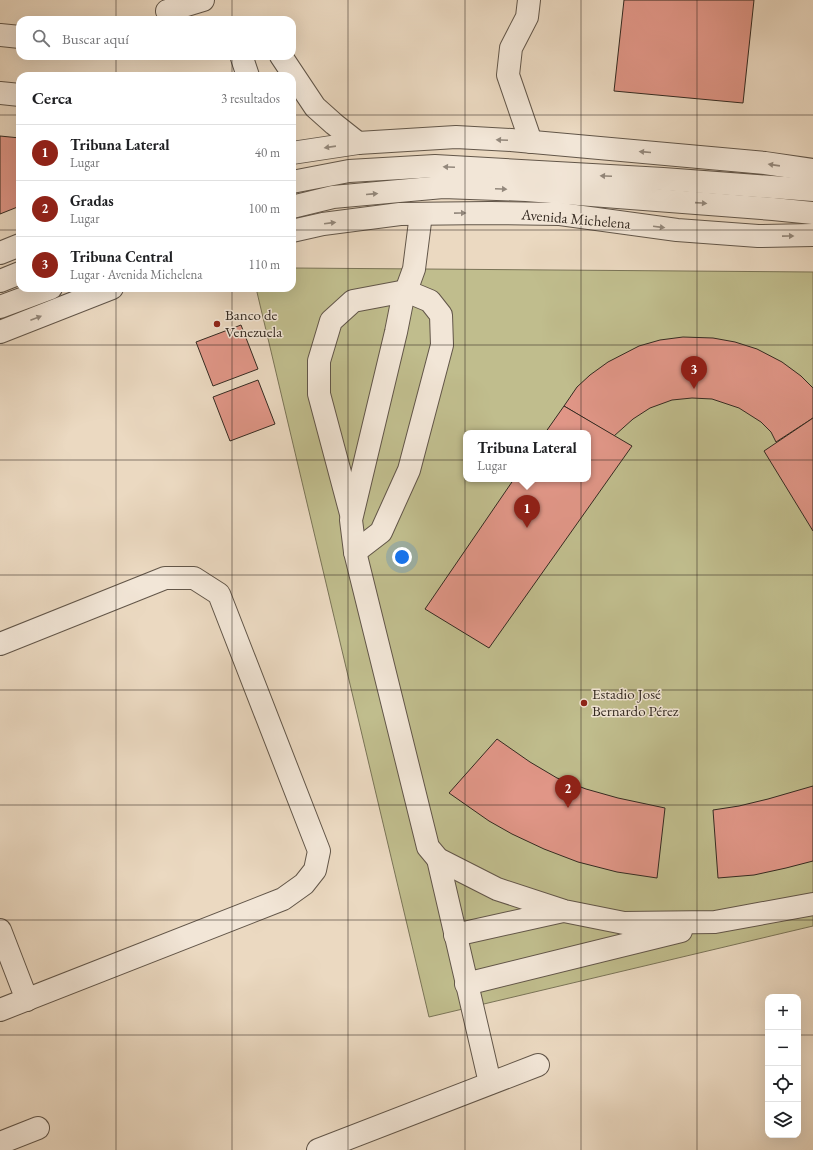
<!DOCTYPE html>
<html lang="es">
<head>
<meta charset="utf-8">
<style>
  :root { --surface:#fff; --page:#f6f6f6; --text:#202124; --muted:#757577; --line:#e0e0e0; --accent:#8f2418 }
  body { margin:0; font-family:"EB Garamond",serif; background:var(--page); color:var(--text) }
  .controls { position:absolute; right:12px; bottom:12px; display:grid; overflow:hidden; border-radius:8px; box-shadow:0 4px 16px #0002 }
  .controls button { width:36px; height:36px; display:grid; place-items:center; padding:0; border:0; border-bottom:1px solid var(--line); background:var(--surface); color:var(--text); font:20px sans-serif }
  .you { position:absolute; left:402px; top:557px; width:14px; height:14px; margin:-10px; border:3px solid #fff; border-radius:50%; background:#1a73e8; box-shadow:0 0 0 6px #1a73e833 }
  .badge { display:grid; place-items:center; width:26px; height:26px; border-radius:50%; background:var(--accent); color:#fff; font-size:13px; font-weight:700 }
  .pin { position:absolute; translate:-50% -33px; filter:drop-shadow(0 1px 2px #0008) }
  .pin::after { content:''; position:absolute; top:21px; width:14px; height:12px; background:inherit; clip-path:polygon(0 0,100% 0,50% 100%) }
  .popup { position:absolute; left:463px; top:430px; width:128px; height:52px; box-sizing:border-box; display:grid; place-content:center; border-radius:8px; background:var(--surface); filter:drop-shadow(0 1px 3px #0005); font-size:13px; white-space:nowrap; color:var(--muted) }
  .popup b { font-size:15px; color:var(--text) }
  .popup::after { content:''; position:absolute; left:50%; top:100%; margin-left:-8px; border:8px solid transparent; border-top-color:var(--surface) }
  .list { margin:0; padding:0; list-style:none }
  h2 { display:flex; justify-content:space-between; align-items:center; height:52px; margin:0; padding:0 16px; font-size:17px }
  h2 small { font-size:13px; font-weight:400; color:var(--muted) }
  .list li { display:grid; grid-template-columns:26px 1fr auto; gap:12px; align-items:center; box-sizing:border-box; height:56px; padding:0 16px; border-top:1px solid var(--line) }
  .list b { display:block; font-size:15px; white-space:nowrap }
  .list p { margin:0; font-size:13px; white-space:nowrap; color:var(--muted) }
  .list em { font-size:13px; font-style:normal; color:var(--muted) }
  .icon { flex:none; width:22px; height:22px; fill:none; stroke:currentColor; stroke-width:2; stroke-linecap:round; stroke-linejoin:round }
  .map { position:relative; flex:none; width:813px; height:1150px; overflow:hidden }
  .search { position:absolute; background:var(--surface); box-shadow:0 4px 16px #0002; left:16px; top:16px; width:280px; height:44px; display:flex; align-items:center; gap:10px; box-sizing:border-box; padding:0 14px; border-radius:12px; color:var(--muted); font-size:15px }
  .panel { position:absolute; background:var(--surface); box-shadow:0 4px 16px #0002; left:16px; top:72px; width:280px; height:220px; border-radius:12px }
  .map>svg:first-child { display:block }
  .green { fill:#c0bd8d; stroke:#7a7457; fill-rule:evenodd }
  .building { fill:#e09687; stroke:#342a21 }
  .lines { fill:none; stroke-linecap:round; stroke-linejoin:round }
  .minor-casing { stroke:#625649; stroke-width:24 }
  .minor { stroke:#f2e6d7; stroke-width:22 }
  .oneway { fill:#93887c }
  .grid { fill:none; stroke:#342a21; stroke-width:1; stroke-opacity:0.55 }
  .poi-dot { fill:#8f2418; stroke:#f2e6d7; stroke-width:1.5 }
  .labels { text-anchor:middle; stroke-width:3; stroke-linejoin:round; paint-order:stroke }
  .street-label { font-size:15px; fill:#342a21; stroke:#f2e6d7 }
  .poi-label { font-size:15px; fill:#342a21; stroke:#f2e6d7; text-anchor:start }
</style>
</head>
<body>
<div class="map">
<svg width="813" height="1150" viewBox="0 0 813 1150">
  <rect width="100%" height="100%" fill="#ebd9c1"/>
  <filter id="stains"><feTurbulence type="fractalNoise" baseFrequency=".005" numOctaves="4"/><feColorMatrix values="0 0 0 0 .2 0 0 0 0 .09 0 0 0 0 .02 0 0 0 .5 -.17"/></filter>
  <radialGradient id="worn" r=".72"><stop offset=".6" stop-color="#630" stop-opacity="0"/><stop offset="1" stop-color="#630" stop-opacity=".3"/></radialGradient>
  <path class="green" d="M292 268 813 272V926L429 1017 256 288H292ZM466 433H588V479H466Z"/>
  <g class="building">
    <polygon points="624,0 754,0 743,103 614,91"/>
    <polygon points="0,136 20,138 20,206 0,214"/>
    <polygon points="241,325 258,369 213,386 196,342"/>
    <polygon points="683,337 713,338 735,342 757,349 782,362 801,376 813,388 813,418 776,442 771,432 761,422 739,408 712,399 692,398 672,400 650,408 633,419 614,436 564,406 577,387 590,375 608,362 639,346 660,340"/>
    <polygon points="258,380 275,424 230,441 213,397"/>
    <polygon points="564,406 632,446 489,648 425,609 514,479 588,479 588,433 545,433"/>
    <polygon points="813,418 813,531 764,451"/>
    <polygon points="497,739 530,762 557,778 586,789 618,798 665,808 657,878 617,872 578,862 544,849 512,834 489,821 449,793"/>
    <polygon points="813,786 813,861 786,868 754,875 718,878 713,810 739,806 768,799"/>
  </g>
  <g class="lines">
    <defs>
      <g id="minor">
        <polyline points="529,0 527,17 511,48 508,75 531,142"/>
        <polyline points="167,11 203,0"/>
        <polyline points="0,35 20,37"/>
        <polyline points="281,56 315,107 334,124 358,143"/>
        <polyline points="242,58 248,76"/>
        <polyline points="0,93 20,95"/>
        <polyline points="292,153 358,143 456,137 511,140 765,163 813,170"/>
        <polyline points="292,182 349,171 435,166 663,179 813,190"/>
        <polyline points="292,207 333,197 443,187 526,190 773,209 813,213"/>
        <polyline points="421,214 414,269 402,302 396,332 351,520 355,552 428,847 438,859 497,889 564,911 624,923 715,922 813,904"/>
        <polyline points="292,231 323,224 400,214 490,213 560,214 677,230 758,236 813,235"/>
        <polyline points="0,253 20,245"/>
        <polyline points="0,281 20,273"/>
        <polyline points="0,307 51,288"/>
        <polyline points="0,332 112,288"/>
        <polyline points="351,514 319,394 319,361 331,321 353,301 406,291 430,301 441,315 442,345 409,470 381,532 355,552"/>
        <polyline points="0,644 165,578 194,578 219,594 319,851 315,870 304,884 283,899 0,1010"/>
        <polyline points="438,859 490,1083"/>
        <polyline points="0,930 27,1000"/>
        <polyline points="455,935 563,911"/>
        <polyline points="466,984 681,931"/>
        <polyline points="0,1143 38,1128"/>
        <polyline points="318,1150 538,1065"/>
      </g>
    </defs>
    <use href="#minor" class="minor-casing"/>
    <use href="#minor" class="minor"/>
  </g>
  <defs><path id="oneway-solid" d="M-6-.8H1V-3.2L6.5 0L1 3.2V.8H-6Z"/></defs>
  <g class="oneway">
    <use href="#oneway-solid" transform="translate(502 140) rotate(-177)"/>
    <use href="#oneway-solid" transform="translate(330 147) rotate(172)"/>
    <use href="#oneway-solid" transform="translate(645 152) rotate(-175)"/>
    <use href="#oneway-solid" transform="translate(774 165) rotate(-172)"/>
    <use href="#oneway-solid" transform="translate(449 167) rotate(-177)"/>
    <use href="#oneway-solid" transform="translate(606 176) rotate(-177)"/>
    <use href="#oneway-solid" transform="translate(501 189) rotate(3)"/>
    <use href="#oneway-solid" transform="translate(372 194) rotate(-5)"/>
    <use href="#oneway-solid" transform="translate(701 203) rotate(4)"/>
    <use href="#oneway-solid" transform="translate(460 213) rotate(-1)"/>
    <use href="#oneway-solid" transform="translate(330 223) rotate(-7)"/>
    <use href="#oneway-solid" transform="translate(659 227) rotate(7)"/>
    <use href="#oneway-solid" transform="translate(788 236) rotate(-1)"/>
    <use href="#oneway-solid" transform="translate(36 318) rotate(-21)"/>
  </g>
  <path class="grid" d="M116 0V20M232 0V20M348 0V1150M465 0V1150M581 0V1150M697 0V1150M116 56V76M232 56V76M0 115H20M292 115H813M0 230H20M292 230H813M116 288V1150M232 288V1150M0 345H813M0 460H813M0 575H813M0 690H813M0 805H813M0 920H813M0 1035H768M798 1035H813"/>
  <g class="poi-dot">
    <circle cx="217" cy="324" r="4"/>
    <circle cx="584" cy="703" r="4"/>
  </g>
  <g class="labels">
    <g class="street-label">
      <text transform="translate(576 219) rotate(5)" y="5">Avenida Michelena</text>
    </g>
    <g class="poi-label">
      <text x="225" y="320">Banco de<tspan x="225" dy="17">Venezuela</tspan></text>
      <text x="592" y="699">Estadio José<tspan x="592" dy="17">Bernardo Pérez</tspan></text>
    </g>
  </g>
  <rect width="100%" height="100%" filter="url(#stains)"/>
  <rect width="100%" height="100%" fill="url(#worn)"/>
</svg>
<div class="controls">
<button>+</button>
<button>−</button>
<button><svg class="icon" aria-label="locate" viewBox="0 0 24 24"><circle cx="12" cy="12" r="6"/><path d="M12 2v4M12 18v4M2 12h4M18 12h4"/></svg></button>
<button><svg class="icon" aria-label="layers" viewBox="0 0 24 24"><path d="M12 4l9 5-9 5-9-5zM3 14l9 5 9-5"/></svg></button>
</div>
<div class="you"></div>
<div class="pin badge" style="left:527px;top:528px">1</div>
<div class="popup"><b>Tribuna Lateral</b>Lugar</div>
<div class="pin badge" style="left:568px;top:808px">2</div>
<div class="pin badge" style="left:694px;top:389px">3</div>
<div class="search"><svg class="icon" aria-label="search" viewBox="0 0 24 24"><circle cx="10" cy="10" r="6"/><path d="M15 15l6 6"/></svg>Buscar aquí</div>
<section class="panel">
<h2>Cerca<small>3 resultados</small></h2>
<ul class="list">
<li><span class="badge">1</span><div><b>Tribuna Lateral</b><p>Lugar</p></div><em>40 m</em></li>
<li><span class="badge">2</span><div><b>Gradas</b><p>Lugar</p></div><em>100 m</em></li>
<li><span class="badge">3</span><div><b>Tribuna Central</b><p>Lugar · Avenida Michelena</p></div><em>110 m</em></li>
</ul>
</section>
</div>
</body>
</html>
